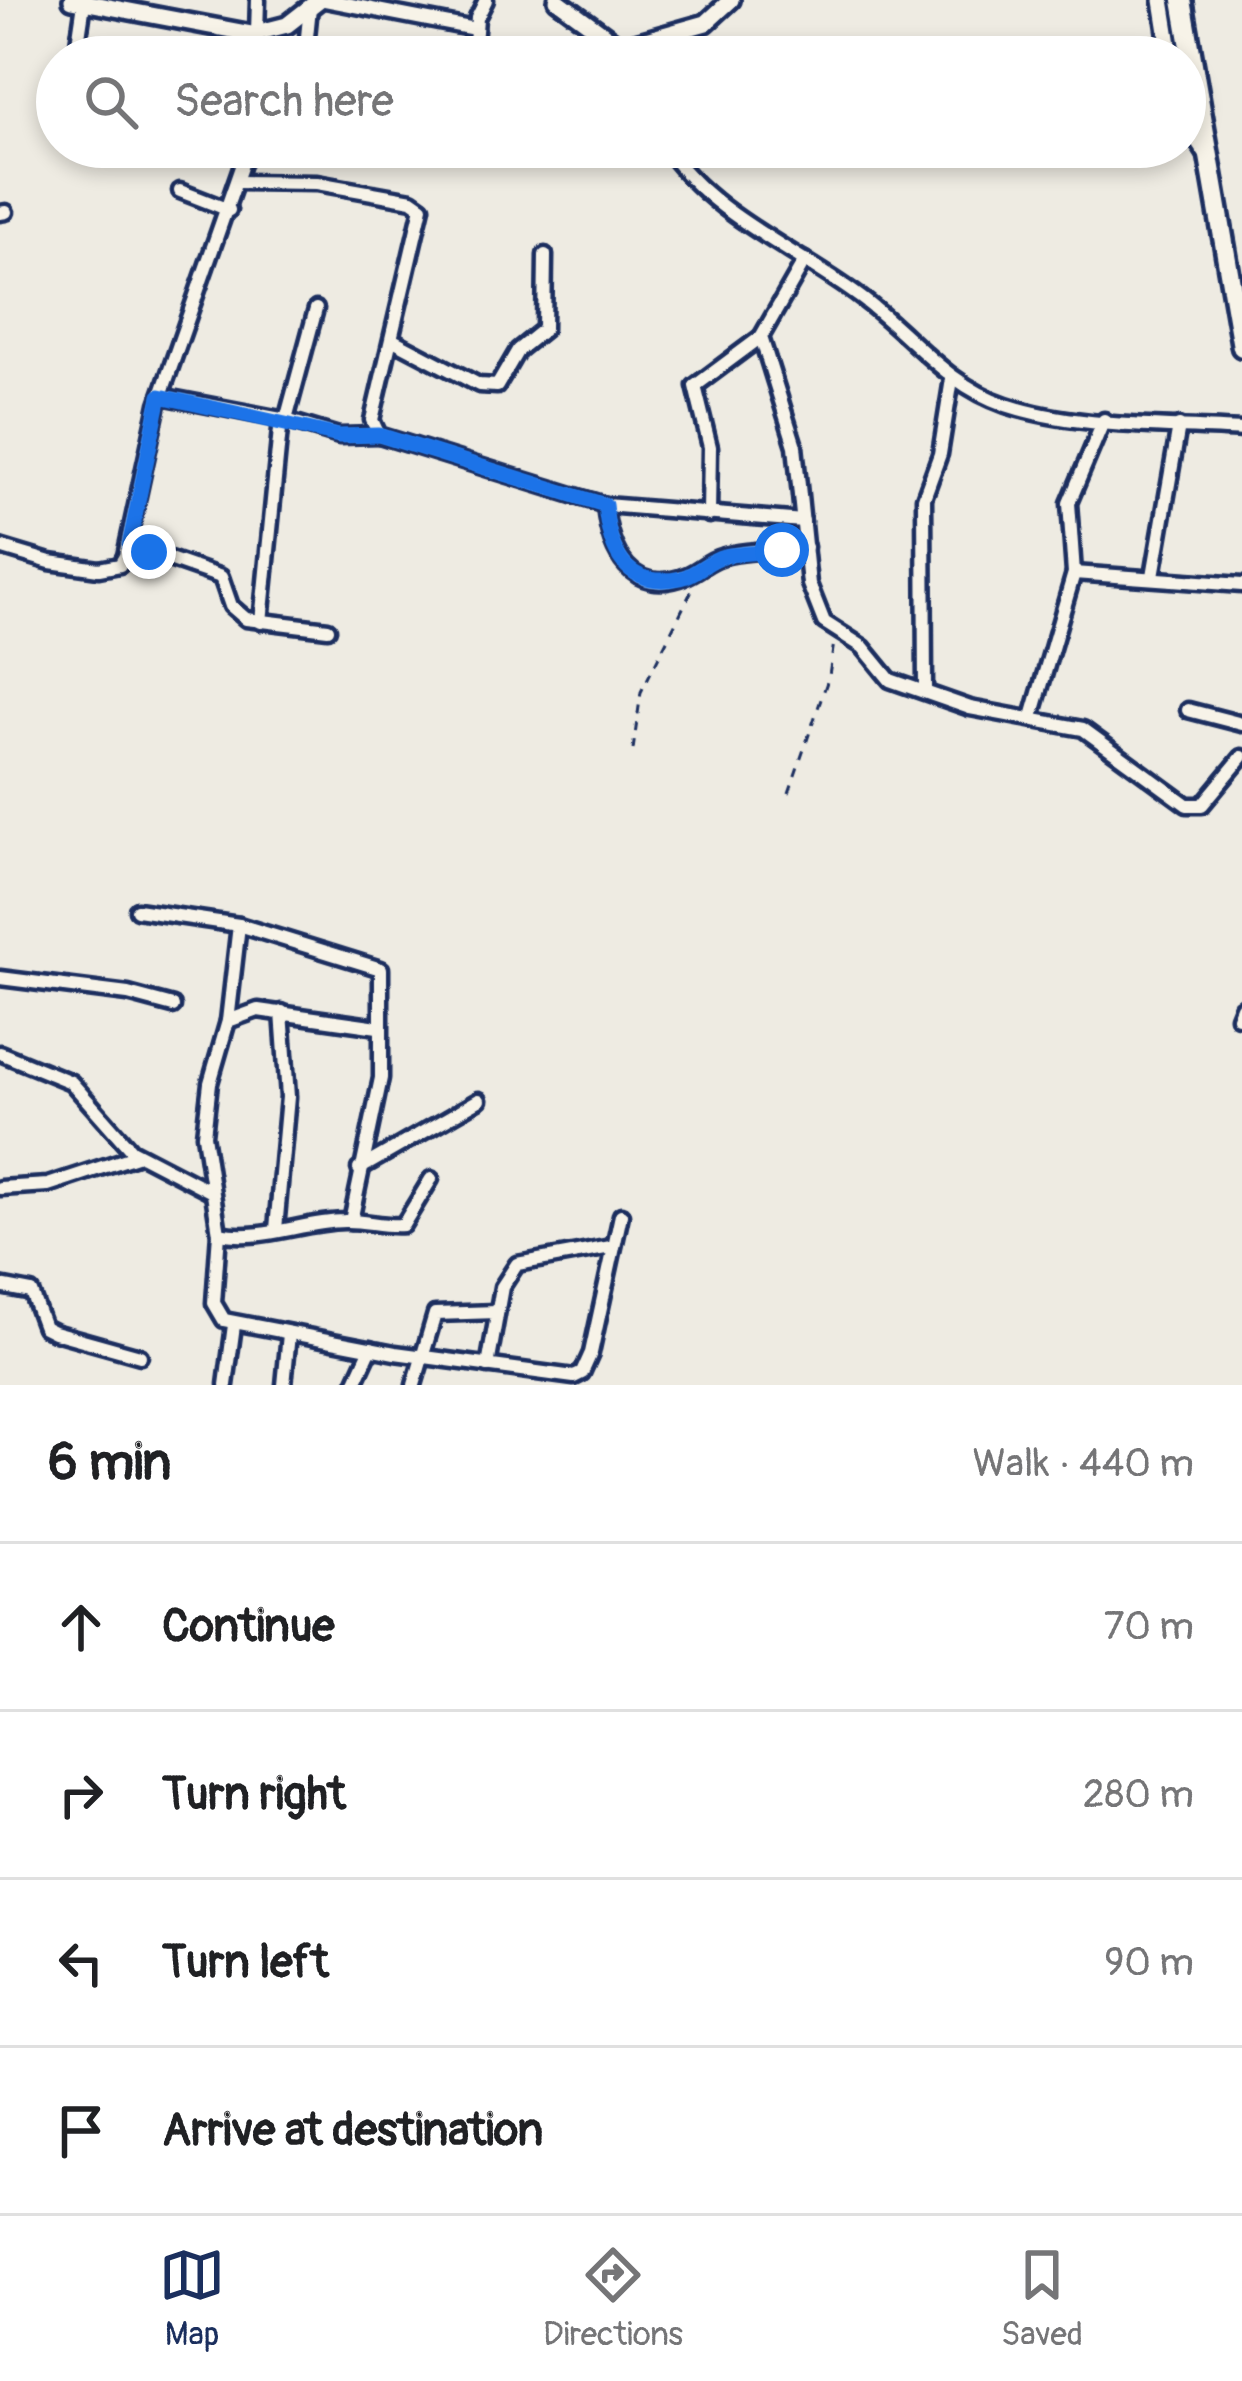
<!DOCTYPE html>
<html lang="en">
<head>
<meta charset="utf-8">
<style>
  :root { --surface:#fff; --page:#f2f2f2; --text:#202124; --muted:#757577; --line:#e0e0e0; --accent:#1b2f5e }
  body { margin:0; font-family:Pangolin,sans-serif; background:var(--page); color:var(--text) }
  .stop { position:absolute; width:36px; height:36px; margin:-27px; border:9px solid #1a73e8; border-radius:50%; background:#fff }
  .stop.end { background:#1a73e8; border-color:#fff; box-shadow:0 3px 12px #0008 }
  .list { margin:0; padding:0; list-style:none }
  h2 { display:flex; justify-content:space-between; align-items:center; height:156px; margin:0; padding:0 48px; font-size:51px }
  h2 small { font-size:39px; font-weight:400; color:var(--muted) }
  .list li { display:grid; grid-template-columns:78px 1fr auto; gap:36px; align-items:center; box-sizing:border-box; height:168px; padding:0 48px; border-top:3px solid var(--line) }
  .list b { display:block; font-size:45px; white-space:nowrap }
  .list em { font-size:39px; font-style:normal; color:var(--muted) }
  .icon { flex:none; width:66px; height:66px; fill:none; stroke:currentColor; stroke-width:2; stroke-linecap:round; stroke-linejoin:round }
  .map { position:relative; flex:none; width:1242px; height:1385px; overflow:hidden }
  .search { position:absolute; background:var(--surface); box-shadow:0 6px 18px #0003; left:36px; right:36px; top:36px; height:132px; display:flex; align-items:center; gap:30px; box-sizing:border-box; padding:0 42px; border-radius:66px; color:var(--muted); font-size:45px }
  .sheet { height:828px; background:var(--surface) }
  nav { display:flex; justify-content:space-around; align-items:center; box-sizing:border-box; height:168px; border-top:3px solid var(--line); background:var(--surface); font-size:33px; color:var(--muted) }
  nav a { display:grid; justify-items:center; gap:6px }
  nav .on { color:var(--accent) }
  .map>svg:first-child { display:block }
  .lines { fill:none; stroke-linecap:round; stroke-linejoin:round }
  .minor-casing { stroke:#1b2f5e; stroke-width:21 }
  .tertiary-casing { stroke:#1b2f5e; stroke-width:24 }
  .primary-casing { stroke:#1b2f5e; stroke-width:27 }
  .path { stroke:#1b2f5e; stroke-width:3; stroke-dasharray:9 9; stroke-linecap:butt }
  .minor { stroke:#f7f3e8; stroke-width:12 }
  .tertiary { stroke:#f7f3e8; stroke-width:15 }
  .primary { stroke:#f7f3e8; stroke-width:18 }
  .route { stroke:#1a73e8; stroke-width:15 }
</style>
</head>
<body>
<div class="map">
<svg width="1242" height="1385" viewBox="0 0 1242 1385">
  <rect width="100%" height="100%" fill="#eeebe2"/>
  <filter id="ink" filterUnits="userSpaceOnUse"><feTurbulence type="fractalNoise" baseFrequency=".00833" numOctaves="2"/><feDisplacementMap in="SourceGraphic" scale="24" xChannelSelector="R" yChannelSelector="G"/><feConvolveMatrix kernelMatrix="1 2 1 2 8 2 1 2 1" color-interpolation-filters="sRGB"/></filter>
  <g filter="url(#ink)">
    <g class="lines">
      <defs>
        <g id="minor">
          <polyline points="325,0 475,29"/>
          <polyline points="257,33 258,0"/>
          <polyline points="252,34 254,57"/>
          <polyline points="76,57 84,3"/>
          <polyline points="305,57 310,7"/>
          <polyline points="474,57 477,18 486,0"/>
          <path d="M666 147C710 215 796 249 860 297 911 334 944 384 1006 405 1078 429 1166 425 1242 430"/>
          <polyline points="238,182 317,183 412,200 422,207 372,420 379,435 605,505 803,521"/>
          <polyline points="180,191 229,210"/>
          <polyline points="0,213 6,212"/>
          <polyline points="805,260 761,337 795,446 809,584 824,622 863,647 890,680 970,708 1083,729 1187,805 1202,805 1242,757"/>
          <polyline points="393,340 479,385 497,386 518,350 544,329 545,255"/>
          <polyline points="161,396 286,420 339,436 379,435"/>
          <polyline points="286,420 316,309"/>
          <path d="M605 505C609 550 631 599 688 575 700 570 709 560 721 557 747 549 779 551 806 547"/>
          <polyline points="709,515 710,447 695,386 761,337"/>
          <polyline points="129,545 221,577 231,606 246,619 328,629"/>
          <polyline points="0,547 50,562 99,569 120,565 125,556 158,404 248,147"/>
          <polyline points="1074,573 1242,585"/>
          <polyline points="1153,576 1179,426"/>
          <polyline points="261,622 281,419"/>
          <polyline points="925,691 924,498 940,454 952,379"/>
          <polyline points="1188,710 1242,724"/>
          <polyline points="1032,717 1074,573 1069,503 1104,420"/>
          <polyline points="137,910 239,925 381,969 381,1078 351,1221"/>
          <polyline points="239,925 228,1021 210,1083 204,1135 219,1233 214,1303 224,1320 395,1353 574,1377 582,1373 591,1353 621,1215"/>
          <polyline points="0,978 128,994 173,1006"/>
          <polyline points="1238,1017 1242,1007"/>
          <polyline points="228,1021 258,1010 378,1027"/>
          <polyline points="0,1053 71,1082 131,1150 212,1192"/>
          <polyline points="359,1169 479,1100"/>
          <polyline points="0,1188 48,1185 139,1155"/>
          <polyline points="276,1229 288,1097 282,1012"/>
          <path d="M219 1233C260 1242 301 1222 344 1221 364 1220 383 1227 403 1225L431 1179"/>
          <polyline points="0,1286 31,1292 44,1327 54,1332 140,1356"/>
          <polyline points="488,1366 502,1287 517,1264 611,1247"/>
          <polyline points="226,1385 234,1325"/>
          <polyline points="284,1385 289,1334"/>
          <polyline points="354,1385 371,1348"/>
          <polyline points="414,1385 435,1314 497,1312"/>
        </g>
        <g id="tertiary">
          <polyline points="72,0 252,34 287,25 319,0"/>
          <polyline points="557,0 621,47 706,23 731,0"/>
          <polyline points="1162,0 1171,57"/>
          <polyline points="1185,121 1209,157"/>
        </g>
        <polyline id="primary" points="1182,0 1242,347"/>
      </defs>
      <use href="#minor" class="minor-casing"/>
      <use href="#tertiary" class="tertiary-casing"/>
      <use href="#primary" class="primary-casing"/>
      <g class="path">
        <polyline points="633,750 641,692 692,590"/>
        <polyline points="789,793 829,676 834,642"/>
      </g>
      <use href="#minor" class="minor"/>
      <use href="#tertiary" class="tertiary"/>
      <use href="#primary" class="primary"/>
    </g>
  </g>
  <g class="lines" filter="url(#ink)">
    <path class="route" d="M149 552 129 545 160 396 339 436 379 435 605 505C609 550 625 590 681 578 697 574 708 560 724 556 743 552 763 553 782 550"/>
  </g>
</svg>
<div class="stop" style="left:782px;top:550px"></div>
<div class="stop end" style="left:149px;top:552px"></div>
<div class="search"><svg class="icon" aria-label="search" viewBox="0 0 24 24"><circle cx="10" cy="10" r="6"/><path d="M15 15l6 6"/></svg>Search here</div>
</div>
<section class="sheet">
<h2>6 min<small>Walk · 440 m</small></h2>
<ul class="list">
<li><svg class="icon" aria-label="ahead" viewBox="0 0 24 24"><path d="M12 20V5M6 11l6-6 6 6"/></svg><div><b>Continue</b></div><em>70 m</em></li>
<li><svg class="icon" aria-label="right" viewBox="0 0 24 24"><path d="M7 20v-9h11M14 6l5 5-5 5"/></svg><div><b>Turn right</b></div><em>280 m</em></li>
<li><svg class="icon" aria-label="left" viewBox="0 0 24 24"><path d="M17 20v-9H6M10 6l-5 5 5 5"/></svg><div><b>Turn left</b></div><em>90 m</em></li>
<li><svg class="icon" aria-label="arrive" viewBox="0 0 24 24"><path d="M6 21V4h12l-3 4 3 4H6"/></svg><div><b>Arrive at destination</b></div></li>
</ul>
</section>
<nav>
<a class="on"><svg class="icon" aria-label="map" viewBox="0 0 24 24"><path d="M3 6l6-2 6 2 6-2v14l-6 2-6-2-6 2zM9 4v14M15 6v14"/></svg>Map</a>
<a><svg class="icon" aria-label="directions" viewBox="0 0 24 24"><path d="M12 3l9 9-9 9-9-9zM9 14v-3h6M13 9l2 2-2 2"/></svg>Directions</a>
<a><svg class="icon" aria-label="saved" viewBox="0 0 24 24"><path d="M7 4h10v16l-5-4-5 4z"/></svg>Saved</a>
</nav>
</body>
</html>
